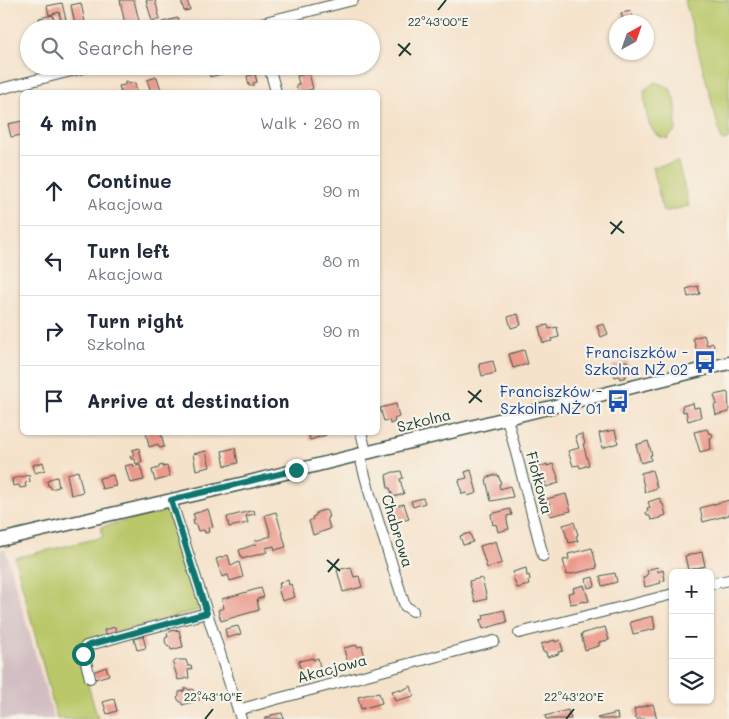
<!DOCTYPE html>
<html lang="en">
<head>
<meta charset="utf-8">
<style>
  :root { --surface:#fff; --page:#f6f6f7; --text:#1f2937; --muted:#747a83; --line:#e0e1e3 }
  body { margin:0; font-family:Mali,sans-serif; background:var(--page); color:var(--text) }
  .controls { position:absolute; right:15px; bottom:15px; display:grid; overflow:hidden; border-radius:8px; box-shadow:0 1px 4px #0004 }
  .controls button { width:45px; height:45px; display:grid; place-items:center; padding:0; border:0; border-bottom:1px solid var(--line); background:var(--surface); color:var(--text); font:25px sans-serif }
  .compass { position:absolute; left:609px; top:15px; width:45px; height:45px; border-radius:50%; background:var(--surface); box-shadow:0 1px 4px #0004; rotate:40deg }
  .stop { position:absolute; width:15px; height:15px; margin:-11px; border:4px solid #0f766e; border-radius:50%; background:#fff }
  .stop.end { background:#0f766e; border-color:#fff; box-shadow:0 1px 5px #0008 }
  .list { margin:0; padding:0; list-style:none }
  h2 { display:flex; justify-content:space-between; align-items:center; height:65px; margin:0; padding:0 20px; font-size:21px }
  h2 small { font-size:16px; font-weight:400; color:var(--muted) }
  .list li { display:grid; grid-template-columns:32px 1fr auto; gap:15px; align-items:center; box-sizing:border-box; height:70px; padding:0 20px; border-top:1px solid var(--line) }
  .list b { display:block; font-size:19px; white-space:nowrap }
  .list p { margin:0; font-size:16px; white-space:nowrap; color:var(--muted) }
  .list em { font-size:16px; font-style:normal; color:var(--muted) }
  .icon { flex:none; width:28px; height:28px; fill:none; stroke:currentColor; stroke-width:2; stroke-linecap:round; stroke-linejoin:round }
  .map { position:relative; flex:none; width:729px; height:719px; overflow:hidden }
  .search { position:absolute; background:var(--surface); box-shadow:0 1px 4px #0004; left:20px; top:20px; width:360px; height:55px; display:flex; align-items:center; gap:12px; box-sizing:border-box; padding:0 18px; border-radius:28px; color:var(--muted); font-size:19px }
  .panel { position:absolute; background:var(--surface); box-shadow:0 1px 4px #0004; left:20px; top:90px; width:360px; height:345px; border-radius:8px }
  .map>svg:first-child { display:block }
  .industrial { fill:#d2bec2 }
  .green { fill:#bac86a; stroke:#6c824f }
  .building { fill:#eb9a8c }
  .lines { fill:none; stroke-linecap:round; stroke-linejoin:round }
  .minor-casing { stroke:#3f564a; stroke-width:12 }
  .tertiary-casing { stroke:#3f564a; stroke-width:15 }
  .minor { stroke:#fff; stroke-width:10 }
  .tertiary { stroke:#fff; stroke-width:12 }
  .route { stroke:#0f766e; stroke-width:6 }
  .ticks { fill:none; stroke:#1f3d34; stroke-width:2 }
  .labels { text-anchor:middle; stroke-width:4.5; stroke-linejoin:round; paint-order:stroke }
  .transit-label { font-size:15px; fill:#164399; stroke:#f7f3e8; text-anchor:end }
  .street-label { font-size:15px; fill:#1f3d34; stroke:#f7f3e8 }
  .ticks-label { font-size:12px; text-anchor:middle; fill:#1f3d34; stroke:#f7f3e8; stroke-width:4.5; stroke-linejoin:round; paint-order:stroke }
</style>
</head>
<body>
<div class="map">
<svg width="729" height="719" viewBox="0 0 729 719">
  <rect width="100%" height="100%" fill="#f7f3e8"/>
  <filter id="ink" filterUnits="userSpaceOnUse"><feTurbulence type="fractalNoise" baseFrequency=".02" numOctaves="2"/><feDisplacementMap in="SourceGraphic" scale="10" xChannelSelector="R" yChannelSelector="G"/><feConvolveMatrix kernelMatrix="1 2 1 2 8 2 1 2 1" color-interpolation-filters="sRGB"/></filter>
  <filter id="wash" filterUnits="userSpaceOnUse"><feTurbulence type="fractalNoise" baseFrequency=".0096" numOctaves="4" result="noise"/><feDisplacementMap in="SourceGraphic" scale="20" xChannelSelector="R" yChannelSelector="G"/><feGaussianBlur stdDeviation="1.12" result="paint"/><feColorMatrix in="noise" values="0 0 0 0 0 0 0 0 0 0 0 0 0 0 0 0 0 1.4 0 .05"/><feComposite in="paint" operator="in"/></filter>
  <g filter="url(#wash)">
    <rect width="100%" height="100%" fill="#f5e2ca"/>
    <polygon class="industrial" points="5,549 54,719 0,719 0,550"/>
    <g class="green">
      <polygon points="685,0 729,0 729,139 722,141"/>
      <path d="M655 82C660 84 667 86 670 89 679 100 675 117 676 130L667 139C665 138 662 138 659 136 646 129 645 103 644 90Z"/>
      <polygon points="678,162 689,206 663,212 653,167"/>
      <polygon points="169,510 202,609 76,644 98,719 57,719 15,558 103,537 101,527"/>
    </g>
    <g id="blocks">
      <g class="building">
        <polygon points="120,0 134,0 141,29 126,29"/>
        <polygon points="146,0 155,0 160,19 152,21"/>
        <polygon points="181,0 187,0 190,10 184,11"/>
        <polygon points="62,3 66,20 61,21 59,12 49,15 47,6"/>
        <polygon points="81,3 86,27 86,29 76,29 71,5"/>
        <polygon points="631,11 633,19 624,22 621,13"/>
        <polygon points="53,15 56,29 42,29 39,18"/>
        <polygon points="178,18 180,29 164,29 162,22"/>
        <polygon points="208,66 224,66 225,73 210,77"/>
        <polygon points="309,73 313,89 299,92 296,87 297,84 299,84 297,76"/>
        <polygon points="255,74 257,82 253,83 254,85 249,86 247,76"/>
        <polygon points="157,77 161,90 157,91 157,92 151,92 147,80"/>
        <polygon points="125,82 129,82 129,84 135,83 137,92 121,92 119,86 125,85"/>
        <polygon points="22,121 22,135 11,137 8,124"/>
        <polygon points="698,286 700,294 688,297 686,289"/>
        <polygon points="518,314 521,325 511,328 508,317"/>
        <polygon points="604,324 608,334 601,337 597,326"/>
        <polygon points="548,325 549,329 557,327 559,337 551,339 552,341 543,343 539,327"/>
        <polygon points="704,335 707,345 713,343 715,351 698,356 693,338"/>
        <polygon points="524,350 528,364 513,368 509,354"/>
        <polygon points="493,361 496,373 482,376 479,364"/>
        <polygon points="627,361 631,372 625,374 626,377 620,379 619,376 615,377 612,366"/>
        <polygon points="728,392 729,412 716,415 714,405 717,404 714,395"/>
        <polygon points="693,403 694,408 699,407 701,417 688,421 686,411 683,412 682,406"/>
        <polygon points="396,404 399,417 394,419 395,422 390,424 389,420 384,421 380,408"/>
        <polygon points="707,429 709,434 712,433 713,437 710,438 711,449 700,452 694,432"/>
        <polygon points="615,430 618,443 602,448 599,433"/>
        <polygon points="146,432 161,432 164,447 159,448 158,444 149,447"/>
        <polygon points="308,432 325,432 326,435 310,440"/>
        <polygon points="582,434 585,443 583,444 589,465 580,468 579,465 573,466 568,451 579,448 575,436"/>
        <polygon points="648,441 652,455 650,455 651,460 641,463 636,445"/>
        <polygon points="139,448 142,462 136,464 135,459 131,459 130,456 134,455 132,450"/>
        <polygon points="235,448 238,463 225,466 222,451"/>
        <polygon points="206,451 210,467 196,470 193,454"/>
        <polygon points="43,462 45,470 35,473 33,465"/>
        <polygon points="133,464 134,467 140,465 144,480 130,483 125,466"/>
        <polygon points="547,464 547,466 553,464 558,477 557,477 559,483 546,487 545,481 543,481 541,475 539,476 537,468"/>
        <polygon points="163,465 163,467 167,466 170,477 155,481 152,470 159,468 159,466"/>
        <polygon points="471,470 477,493 468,496 467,493 462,494 459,480 467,478 465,472"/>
        <polygon points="652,470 657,488 645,492 641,473"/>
        <polygon points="78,471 83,492 71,495 67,474"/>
        <polygon points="401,471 403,478 400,479 404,494 393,497 390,488 388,488 386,475 393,472 395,472"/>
        <polygon points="29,475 30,482 25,483 26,487 20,488 19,485 13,486 12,479"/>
        <polygon points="113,475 116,486 102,489 99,478"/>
        <polygon points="495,475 498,475 501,483 499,484 500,489 510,486 513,497 491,501 486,480 488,477"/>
        <polygon points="57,477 59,487 51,489 50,486 48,486 47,481 49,480 49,479"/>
        <polygon points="566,494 571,511 550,516 549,512 552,511 550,503 547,503 546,499"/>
        <polygon points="423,498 425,503 413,507 411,501"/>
        <polygon points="660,498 662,504 663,504 666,515 661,517 661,518 651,520 650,516 647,516 646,512 648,511 647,508 650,507 648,502"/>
        <polygon points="729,500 729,515 703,522 700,508"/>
        <polygon points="404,504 409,519 395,523 391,507"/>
        <polygon points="208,509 213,527 208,528 209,532 205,533 204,530 198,531 196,525 194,525 193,520 195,519 193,514"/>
        <polygon points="510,509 512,515 507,516 507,521 509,529 498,532 496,524 493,525 491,514"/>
        <polygon points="254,510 255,514 246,516 248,523 229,527 227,517"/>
        <polygon points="325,510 327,511 329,517 327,517 330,529 313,535 309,521 313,519 312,517 315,516 317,512"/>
        <polygon points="276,512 286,547 275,550 274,546 265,548 267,552 242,559 239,550 256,544 255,541 271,536 265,515"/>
        <polygon points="574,522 578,535 576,536 578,541 569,543 568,538 567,538 563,525"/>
        <polygon points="470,533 473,542 463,545 460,536"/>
        <polygon points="496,541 502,563 487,568 480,546"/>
        <polygon points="592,548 597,568 567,575 563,560 569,559 568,554"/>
        <polygon points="702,552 705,566 688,570 685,556"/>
        <polygon points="228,555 231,566 239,562 243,577 230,581 228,575 222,577 216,559"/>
        <polygon points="351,567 354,577 359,576 362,587 343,592 337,570"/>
        <polygon points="657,567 658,572 663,570 665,580 660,581 661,583 645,587 643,577 646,576 648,573 647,570"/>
        <polygon points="526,568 527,576 529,575 530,580 528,581 529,585 517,588 513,577 514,577 513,572"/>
        <polygon points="615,573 617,582 602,586 600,576"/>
        <polygon points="593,577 595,586 588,588 586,579"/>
        <polygon points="482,578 487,599 475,602 469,581"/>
        <polygon points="288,580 289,585 291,584 295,597 282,601 278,588 280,587 279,583"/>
        <polygon points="584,585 589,601 584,602 584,601 577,603 570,604 568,593 574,592 573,588"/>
        <polygon points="261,588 264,597 257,599 259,610 221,621 218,610 224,608 222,599"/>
        <polygon points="504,610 507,622 483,629 480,620 484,619 483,615"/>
        <polygon points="653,616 655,629 633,634 630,622"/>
        <polygon points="238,626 241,634 227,638 225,629"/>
        <polygon points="115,627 117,635 106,638 104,630"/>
        <polygon points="605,627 609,640 599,642 599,646 585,650 581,634"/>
        <polygon points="173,630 174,631 179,630 183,647 178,648 177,650 176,649 171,650 170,646 168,647 166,644 165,640 166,637 168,637 167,633 172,631"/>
        <polygon points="143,636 146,648 137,650 134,639"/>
        <polygon points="555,640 555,642 560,640 563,651 558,652 559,654 547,657 546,652 543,652 541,644"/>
        <polygon points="356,645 357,647 362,646 365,657 348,662 345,654 345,653 344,648"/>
        <polygon points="313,658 313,660 318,658 320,668 316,669 316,671 303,674 299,664 299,661"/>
        <polygon points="176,660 186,660 188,666 191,666 192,669 188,670 189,678 178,680 173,663"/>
        <polygon points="106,667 109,675 95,679 93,672"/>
        <polygon points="411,686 414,696 395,701 392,691 400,689 400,691"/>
        <polygon points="185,688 187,688 189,690 193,689 195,695 198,695 200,700 182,705 182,703 179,701 177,697 179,695 179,692 184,691"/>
        <polygon points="374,693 374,694 379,693 382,703 361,709 358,697"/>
        <polygon points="114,699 117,711 107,714 103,702"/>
        <polygon points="653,704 657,719 636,719 634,709"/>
        <polygon points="568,710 571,719 546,719 545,716"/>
        <polygon points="282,713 284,719 264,719 271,716 271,715"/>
        <polygon points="617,713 618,719 598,719 597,718"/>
      </g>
    </g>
  </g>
  <g filter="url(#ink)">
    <use href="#blocks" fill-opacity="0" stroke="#3f564a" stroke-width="1"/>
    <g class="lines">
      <defs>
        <g id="minor">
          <polyline points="238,29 353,0"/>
          <polyline points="269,66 276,92"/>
          <polyline points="0,89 91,66"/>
          <polyline points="507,418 543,556"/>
          <polyline points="361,432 366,452"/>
          <polyline points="358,455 361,461 371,498 405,606 413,611"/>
          <polyline points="171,500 241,719"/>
          <polyline points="710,584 729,580"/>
          <polyline points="519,633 673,594"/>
          <polyline points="90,678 83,650 86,646 139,631 207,613"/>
          <polyline points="238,710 273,700 494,641"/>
        </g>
        <polyline id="tertiary" points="0,540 249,482 729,363"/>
      </defs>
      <use href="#minor" class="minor-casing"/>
      <use href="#tertiary" class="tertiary-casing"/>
      <use href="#minor" class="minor"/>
      <use href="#tertiary" class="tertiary"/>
    </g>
  </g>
  <g class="lines" filter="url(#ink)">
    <polyline class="route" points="83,654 84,648 89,645 207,613 171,500 296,470"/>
  </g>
  <path class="ticks" d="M438 10 446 0M398 44 411 55M399 56 410 43M610 222 624 233M611 234 622 221M468 391 482 402M469 403 481 390M327 560 340 571M328 572 339 559M205 719 213 709M566 719 574 709"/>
  <defs>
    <symbol id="bus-bare" viewBox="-9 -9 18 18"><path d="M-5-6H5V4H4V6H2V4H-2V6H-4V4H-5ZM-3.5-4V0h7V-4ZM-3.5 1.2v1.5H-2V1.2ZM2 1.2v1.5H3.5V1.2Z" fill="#1a4fb4" stroke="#f7f3e8" stroke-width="2.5" paint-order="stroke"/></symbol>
  </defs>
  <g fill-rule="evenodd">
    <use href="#bus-bare" x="689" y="346" width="32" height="32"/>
    <use href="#bus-bare" x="602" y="385" width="32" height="32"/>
  </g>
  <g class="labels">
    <g class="transit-label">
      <text x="688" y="358">Franciszków -<tspan x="688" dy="17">Szkolna NŻ 02</tspan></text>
      <text x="602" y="397">Franciszków -<tspan x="602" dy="17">Szkolna NŻ 01</tspan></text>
    </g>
    <g class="street-label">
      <text transform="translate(424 421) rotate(-14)" y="5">Szkolna</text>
      <text transform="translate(539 483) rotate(75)" y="5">Fiołkowa</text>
      <text transform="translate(397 531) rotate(73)" y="5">Chabrowa</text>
      <text transform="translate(332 669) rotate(-15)" y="5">Akacjowa</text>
    </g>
  </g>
  <g class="ticks-label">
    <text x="438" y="26">22°43'00"E</text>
    <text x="213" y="701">22°43'10"E</text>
    <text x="574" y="701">22°43'20"E</text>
  </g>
</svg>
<div class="controls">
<button>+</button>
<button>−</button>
<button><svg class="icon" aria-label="layers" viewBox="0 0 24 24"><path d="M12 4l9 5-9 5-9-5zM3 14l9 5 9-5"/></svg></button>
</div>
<svg class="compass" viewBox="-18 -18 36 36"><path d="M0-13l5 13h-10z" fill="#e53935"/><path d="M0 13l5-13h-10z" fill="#747a83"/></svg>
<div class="stop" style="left:83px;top:654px"></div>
<div class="stop end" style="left:296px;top:470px"></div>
<div class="search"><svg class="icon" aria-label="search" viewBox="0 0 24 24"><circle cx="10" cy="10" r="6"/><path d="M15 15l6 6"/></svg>Search here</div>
<section class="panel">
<h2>4 min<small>Walk · 260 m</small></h2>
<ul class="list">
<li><svg class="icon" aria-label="ahead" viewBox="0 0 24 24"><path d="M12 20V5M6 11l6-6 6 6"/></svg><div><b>Continue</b><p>Akacjowa</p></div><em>90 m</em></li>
<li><svg class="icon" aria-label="left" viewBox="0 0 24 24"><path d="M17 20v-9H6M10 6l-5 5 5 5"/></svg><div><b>Turn left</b><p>Akacjowa</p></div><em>80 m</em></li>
<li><svg class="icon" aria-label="right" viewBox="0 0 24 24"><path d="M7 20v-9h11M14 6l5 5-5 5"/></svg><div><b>Turn right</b><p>Szkolna</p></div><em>90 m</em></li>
<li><svg class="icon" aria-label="arrive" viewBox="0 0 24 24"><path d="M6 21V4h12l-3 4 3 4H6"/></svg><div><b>Arrive at destination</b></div></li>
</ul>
</section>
</div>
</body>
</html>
